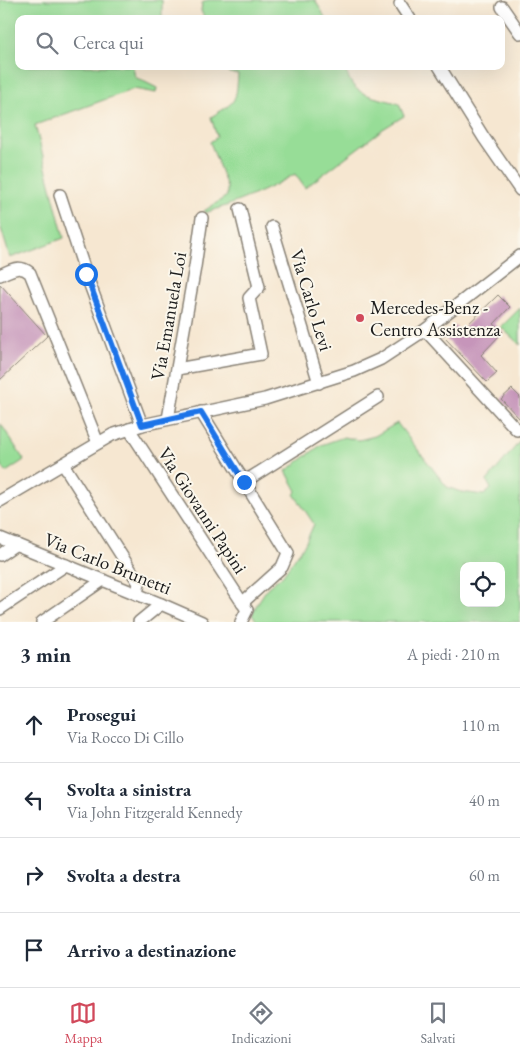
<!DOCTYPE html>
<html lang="it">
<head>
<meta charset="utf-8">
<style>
  :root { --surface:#fff; --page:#f6f6f7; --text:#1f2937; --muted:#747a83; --line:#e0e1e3; --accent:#d1495b }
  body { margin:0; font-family:"EB Garamond",serif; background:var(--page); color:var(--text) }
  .controls { position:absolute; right:15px; bottom:15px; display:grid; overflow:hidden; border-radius:10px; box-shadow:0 5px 20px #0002 }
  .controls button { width:45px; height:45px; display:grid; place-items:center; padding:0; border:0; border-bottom:1px solid var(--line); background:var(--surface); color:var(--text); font:25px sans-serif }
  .stop { position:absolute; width:15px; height:15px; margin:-11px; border:4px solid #1a73e8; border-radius:50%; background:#fff }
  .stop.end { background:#1a73e8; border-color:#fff; box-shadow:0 1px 5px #0008 }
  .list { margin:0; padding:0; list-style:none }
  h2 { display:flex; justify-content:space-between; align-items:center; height:65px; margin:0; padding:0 20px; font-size:21px }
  h2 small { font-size:16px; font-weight:400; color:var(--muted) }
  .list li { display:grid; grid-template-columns:32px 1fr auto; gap:15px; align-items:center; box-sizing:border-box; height:75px; padding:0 20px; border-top:1px solid var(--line) }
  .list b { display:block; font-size:19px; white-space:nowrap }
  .list p { margin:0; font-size:16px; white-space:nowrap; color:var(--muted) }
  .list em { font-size:16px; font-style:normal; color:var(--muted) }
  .icon { flex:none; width:28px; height:28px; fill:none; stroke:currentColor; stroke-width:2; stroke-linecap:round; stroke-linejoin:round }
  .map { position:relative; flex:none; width:520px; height:622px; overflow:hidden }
  .search { position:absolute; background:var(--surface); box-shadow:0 5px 20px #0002; left:15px; right:15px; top:15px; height:55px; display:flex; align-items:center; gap:12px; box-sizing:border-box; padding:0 18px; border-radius:10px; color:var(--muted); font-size:19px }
  .sheet { height:365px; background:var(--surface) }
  nav { display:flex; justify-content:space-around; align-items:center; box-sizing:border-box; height:70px; border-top:1px solid var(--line); background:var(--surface); font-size:14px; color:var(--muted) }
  nav a { display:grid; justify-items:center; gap:2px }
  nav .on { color:var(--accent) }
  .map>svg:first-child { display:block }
  .green { fill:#97dd97; stroke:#5a7c5a; fill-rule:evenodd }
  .building { fill:#c695ba }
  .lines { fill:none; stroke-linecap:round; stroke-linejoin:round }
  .minor-casing { stroke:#898276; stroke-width:14 }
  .minor { stroke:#fff; stroke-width:11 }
  .route { stroke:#1a73e8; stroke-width:6 }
  .poi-dot { fill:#d1495b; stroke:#fbf7ec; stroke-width:2 }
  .labels { text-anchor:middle; stroke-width:4; stroke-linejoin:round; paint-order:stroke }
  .street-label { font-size:19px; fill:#1c1c1c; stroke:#fbf7ec }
  .poi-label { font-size:19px; fill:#1c1c1c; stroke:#fbf7ec; text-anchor:start }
</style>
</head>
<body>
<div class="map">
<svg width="520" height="622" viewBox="0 0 520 622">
  <rect width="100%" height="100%" fill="#fbf7ec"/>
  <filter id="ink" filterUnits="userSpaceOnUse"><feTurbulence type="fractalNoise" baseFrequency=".02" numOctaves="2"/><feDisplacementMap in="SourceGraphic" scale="10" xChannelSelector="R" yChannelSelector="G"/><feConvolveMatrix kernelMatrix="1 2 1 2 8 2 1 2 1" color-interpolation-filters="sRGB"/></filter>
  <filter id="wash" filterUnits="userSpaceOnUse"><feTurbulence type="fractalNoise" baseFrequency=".0096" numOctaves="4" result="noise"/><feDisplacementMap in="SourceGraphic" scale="20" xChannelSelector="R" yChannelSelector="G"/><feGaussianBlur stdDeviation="1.12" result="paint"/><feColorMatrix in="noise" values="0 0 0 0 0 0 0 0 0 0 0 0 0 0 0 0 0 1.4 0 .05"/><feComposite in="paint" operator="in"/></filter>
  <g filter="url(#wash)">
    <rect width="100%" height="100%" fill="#f6e7d1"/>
    <g class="green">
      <polygon points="0,0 162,0 162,19 19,19 19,66 133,66 135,77 157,88 156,93 134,89 35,125 64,238 10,258 0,225"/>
      <polygon points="208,0 315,0 326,19 205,19 201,11 202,3"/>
      <path d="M225 66H343C346 72 349 79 352 84 362 98 384 98 399 104L404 116 383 129 305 188 295 174C266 191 236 203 205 213L204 211 227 196V187L210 142 217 137 211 117C236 101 236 104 238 74L229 73 225 68Z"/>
      <polygon points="520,308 520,345 501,327"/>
      <path d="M397 423 447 487 461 492 484 495 491 489 487 481 520 441V622H258L252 615 257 604 268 587 282 576 305 544 314 524 294 494 297 491 286 471 321 445 344 437 359 440 375 436ZM464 566H501V603H464Z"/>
      <polygon points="1,424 24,460 6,472 0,463"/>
    </g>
    <g id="blocks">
      <g class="building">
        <polygon points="0,284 47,336 0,380"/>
        <polygon points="498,295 510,307 494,324 503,332 481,355 497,373 487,382 443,336 455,326 460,332"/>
        <polygon points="512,389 520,397 520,419 501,399"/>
      </g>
    </g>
  </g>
  <g filter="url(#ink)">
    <use href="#blocks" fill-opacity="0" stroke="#898276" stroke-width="1"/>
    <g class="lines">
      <defs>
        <g id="minor">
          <polyline points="400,4 410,19"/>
          <polyline points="502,7 520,33"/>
          <polyline points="439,66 484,138 520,190"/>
          <polyline points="60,195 86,274 142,425"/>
          <polyline points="272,227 319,383"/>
          <path d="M0 275C11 270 19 264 30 273L98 443"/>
          <polyline points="425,330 517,430"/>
          <polyline points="177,369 261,354 249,298 259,287 240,209"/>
          <polyline points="201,412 288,553 282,567 242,603"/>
          <polyline points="168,419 195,267 202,218"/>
          <polyline points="129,429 247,610 241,622"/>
          <polyline points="63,464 139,583 137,594"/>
          <polyline points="244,482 378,397"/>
          <polyline points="0,501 112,435 142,425 265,399 354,371 381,359 425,330 520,256"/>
          <polyline points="0,538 161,604 202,622"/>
          <polyline points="0,555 16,544"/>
          <polyline points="0,609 66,565"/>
          <polyline points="42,622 103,580"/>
          <polyline points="139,622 161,604"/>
        </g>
      </defs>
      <use href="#minor" class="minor-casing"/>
      <use href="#minor" class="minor"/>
    </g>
  </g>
  <g class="lines" filter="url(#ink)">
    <polyline class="route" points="86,274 142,425 201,412 244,482"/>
  </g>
  <circle class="poi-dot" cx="360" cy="318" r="5"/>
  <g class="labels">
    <g class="street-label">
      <text transform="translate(312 300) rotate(73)" y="7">Via Carlo Levi</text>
      <text transform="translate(168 316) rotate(-80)" y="7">Via Emanuela Loi</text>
      <text transform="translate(203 510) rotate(57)" y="7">Via Giovanni Papini</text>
      <text transform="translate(108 563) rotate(22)" y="7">Via Carlo Brunetti</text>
    </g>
    <g class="poi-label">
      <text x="370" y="314">Mercedes-Benz -<tspan x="370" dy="22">Centro Assistenza</tspan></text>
    </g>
  </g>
</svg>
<div class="controls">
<button><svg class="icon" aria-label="locate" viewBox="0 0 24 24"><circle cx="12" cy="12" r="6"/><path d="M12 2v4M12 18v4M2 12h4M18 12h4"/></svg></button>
</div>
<div class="stop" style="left:86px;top:274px"></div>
<div class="stop end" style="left:244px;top:482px"></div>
<div class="search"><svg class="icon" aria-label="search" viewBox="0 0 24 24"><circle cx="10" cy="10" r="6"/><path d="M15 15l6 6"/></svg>Cerca qui</div>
</div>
<section class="sheet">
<h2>3 min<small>A piedi · 210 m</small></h2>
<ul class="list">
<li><svg class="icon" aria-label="ahead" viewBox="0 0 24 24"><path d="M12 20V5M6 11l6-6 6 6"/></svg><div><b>Prosegui</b><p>Via Rocco Di Cillo</p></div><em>110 m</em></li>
<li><svg class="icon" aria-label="left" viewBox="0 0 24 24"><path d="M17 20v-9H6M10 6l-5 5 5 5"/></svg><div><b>Svolta a sinistra</b><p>Via John Fitzgerald Kennedy</p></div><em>40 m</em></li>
<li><svg class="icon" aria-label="right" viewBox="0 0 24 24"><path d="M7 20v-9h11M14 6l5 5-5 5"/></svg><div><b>Svolta a destra</b></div><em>60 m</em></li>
<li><svg class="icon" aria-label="arrive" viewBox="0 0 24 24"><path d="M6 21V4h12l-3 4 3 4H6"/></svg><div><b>Arrivo a destinazione</b></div></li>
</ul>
</section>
<nav>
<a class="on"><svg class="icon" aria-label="map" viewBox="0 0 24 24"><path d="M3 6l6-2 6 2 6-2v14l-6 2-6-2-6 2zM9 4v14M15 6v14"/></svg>Mappa</a>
<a><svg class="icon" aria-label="directions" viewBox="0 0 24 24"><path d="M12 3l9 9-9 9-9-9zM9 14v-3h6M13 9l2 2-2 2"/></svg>Indicazioni</a>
<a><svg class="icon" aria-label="saved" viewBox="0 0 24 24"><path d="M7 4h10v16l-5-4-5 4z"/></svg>Salvati</a>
</nav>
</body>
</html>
